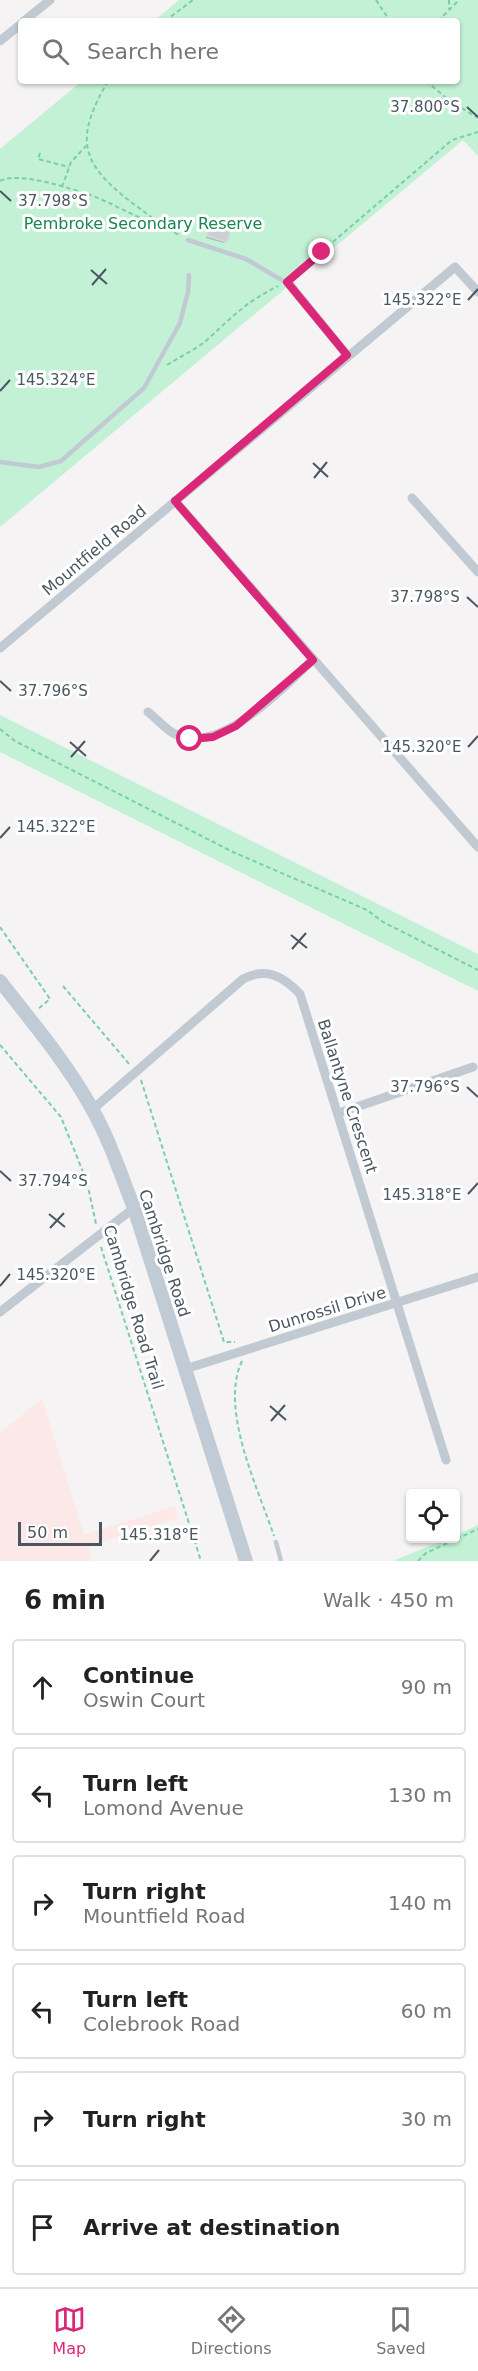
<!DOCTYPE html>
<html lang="en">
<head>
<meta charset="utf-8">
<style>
  :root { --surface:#fff; --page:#f2f2f2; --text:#222; --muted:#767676; --line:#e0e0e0; --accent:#db2777 }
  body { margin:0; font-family:"DejaVu Sans",sans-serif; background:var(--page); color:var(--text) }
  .controls { position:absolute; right:18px; bottom:18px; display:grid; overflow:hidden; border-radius:6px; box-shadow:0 2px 4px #0004 }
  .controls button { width:54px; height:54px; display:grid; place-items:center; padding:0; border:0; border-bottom:2px solid var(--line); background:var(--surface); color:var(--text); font:30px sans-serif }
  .scale { position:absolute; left:18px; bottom:15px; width:84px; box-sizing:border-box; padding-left:6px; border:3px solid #4a5661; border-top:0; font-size:16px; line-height:21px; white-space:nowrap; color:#4a5661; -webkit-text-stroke:4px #fff; paint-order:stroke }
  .stop { position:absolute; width:18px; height:18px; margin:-14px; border:4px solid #db2777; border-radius:50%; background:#fff }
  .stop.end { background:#db2777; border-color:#fff; box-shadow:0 2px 6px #0008 }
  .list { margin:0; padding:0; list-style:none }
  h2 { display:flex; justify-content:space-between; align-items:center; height:78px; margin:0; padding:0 24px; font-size:26px }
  h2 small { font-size:20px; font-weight:400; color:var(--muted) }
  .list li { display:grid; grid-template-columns:39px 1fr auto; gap:18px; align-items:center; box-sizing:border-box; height:96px; margin:0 12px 12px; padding:0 12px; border:2px solid var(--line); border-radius:6px }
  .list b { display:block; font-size:22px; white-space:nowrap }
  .list p { margin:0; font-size:20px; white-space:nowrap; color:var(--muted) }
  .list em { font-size:20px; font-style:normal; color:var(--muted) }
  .icon { flex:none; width:33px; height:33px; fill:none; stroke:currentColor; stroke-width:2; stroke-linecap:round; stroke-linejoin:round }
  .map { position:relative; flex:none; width:478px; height:1561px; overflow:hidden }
  .search { position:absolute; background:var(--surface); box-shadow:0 2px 4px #0004; left:18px; right:18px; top:18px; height:66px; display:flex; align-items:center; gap:15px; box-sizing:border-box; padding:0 21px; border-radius:6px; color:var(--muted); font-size:22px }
  .sheet { height:726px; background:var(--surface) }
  nav { display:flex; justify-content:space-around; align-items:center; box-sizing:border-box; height:84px; border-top:2px solid var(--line); background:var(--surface); font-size:16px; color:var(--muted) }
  nav a { display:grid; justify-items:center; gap:3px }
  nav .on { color:var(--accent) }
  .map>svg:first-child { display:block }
  .medical { fill:#fce8e6 }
  .green { fill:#c3f1d5 }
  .shadow { fill:#0003 }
  .building { fill:#cdcfd5; stroke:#d7d9de; stroke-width:1.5 }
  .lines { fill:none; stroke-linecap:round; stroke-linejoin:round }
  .path { stroke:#7ad0a6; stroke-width:2; stroke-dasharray:4.5 3; stroke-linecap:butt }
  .service { stroke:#c1cad2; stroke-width:4.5 }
  .minor { stroke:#c1cad2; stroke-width:9 }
  .secondary { stroke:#c1cbd6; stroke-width:14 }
  .route { stroke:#db2777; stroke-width:8 }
  .ticks { fill:none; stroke:#4a5661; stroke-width:2 }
  .labels { text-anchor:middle; stroke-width:6; stroke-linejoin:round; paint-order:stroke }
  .park-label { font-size:16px; fill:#17864f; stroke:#fff }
  .street-label { font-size:16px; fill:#4a5661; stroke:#fff }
  .ticks-label { font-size:15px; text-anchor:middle; fill:#4a5661; stroke:#fff; stroke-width:6; stroke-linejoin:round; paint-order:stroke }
</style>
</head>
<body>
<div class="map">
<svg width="478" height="1561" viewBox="0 0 478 1561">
  <rect width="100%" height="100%" fill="#f5f3f3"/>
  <polygon class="medical" points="42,1399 84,1535 175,1506 178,1518 88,1546 92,1561 0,1561 0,1433"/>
  <g class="green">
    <polygon points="179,0 478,0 478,156 463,140 0,527 0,149 82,81 457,81 457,21 154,21"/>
    <polygon points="0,715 478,954 478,991 0,752"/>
    <polygon points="478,1525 478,1561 393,1561 446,1539 456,1538 456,1535"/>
  </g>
  <polygon class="shadow" points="211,225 226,241 224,243 206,238"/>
  <polygon class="building" points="211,223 231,229 227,242 207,236"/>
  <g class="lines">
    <g class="path">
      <polyline points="376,0 390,21"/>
      <polyline points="449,0 449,9"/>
      <polyline points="165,21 193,0"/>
      <polyline points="438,21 459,0"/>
      <path d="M108 81C75 138 79 162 131 202 147 214 164 227 181 236"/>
      <polyline points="426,81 450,101 478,118"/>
      <polyline points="40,153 38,159 69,167"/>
      <path d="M0 181C17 171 70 188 90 195 114 203 133 218 159 223"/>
      <polyline points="62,187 71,162 86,146"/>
      <polyline points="293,276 452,140 478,132"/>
      <path d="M167 365C179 357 195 350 207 340 233 316 246 302 278 286"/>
      <polyline points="0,729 15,741 233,852 367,910 383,922 478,970"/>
      <polyline points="0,927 50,999 37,1010"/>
      <polyline points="63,986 130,1065"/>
      <polyline points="0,1045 61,1117 87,1182 96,1224"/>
      <polyline points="141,1080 224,1342 235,1342"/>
      <polyline points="101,1247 201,1561"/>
      <path d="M242 1361C219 1409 258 1488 274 1536"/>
      <polyline points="418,1561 426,1553 478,1529"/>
    </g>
    <g class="service">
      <polyline points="188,240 246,259 290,285"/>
      <polyline points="0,462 39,467 61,461 144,388 180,323 188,292 189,275"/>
      <polyline points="276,1542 281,1561"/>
    </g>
    <g class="minor">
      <polyline points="24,21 50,0"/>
      <polyline points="0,41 21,24"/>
      <polyline points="290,285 347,355"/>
      <polyline points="412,498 478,572"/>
      <polyline points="175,501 478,847"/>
      <polyline points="0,648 455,267 478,292"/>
      <path d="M148 712C156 718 164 728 173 733 220 758 281 688 313 660"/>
      <path d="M93 1109 243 979C266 967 283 976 300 994L446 1460"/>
      <polyline points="339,1113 473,1067"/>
      <polyline points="0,1312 134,1208"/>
      <polyline points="185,1369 478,1277"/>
    </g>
    <path class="secondary" d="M0 981C32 1022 66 1062 91 1107 109 1138 121 1175 134 1208L246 1561"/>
  </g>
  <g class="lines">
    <polyline class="route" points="190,739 213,737 236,726 313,660 175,501 347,355 287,282 322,252"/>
  </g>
  <path class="ticks" d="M467 107 478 117M0 191 11 201M91 270 107 284M92 285 106 269M468 300 478 289M0 391 10 380M313 463 328 477M314 478 327 462M467 597 478 607M0 681 11 691M70 742 86 756M468 747 478 736M71 757 85 741M0 838 10 827M291 935 307 948M292 949 306 933M467 1087 478 1097M0 1171 11 1181M468 1194 478 1183M49 1214 65 1227M50 1228 64 1213M0 1286 10 1274M270 1406 286 1420M271 1421 285 1405M150 1561 159 1550"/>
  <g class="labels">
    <g class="park-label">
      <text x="143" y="229">Pembroke Secondary Reserve</text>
    </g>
    <g class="street-label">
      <text transform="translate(94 550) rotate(-40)" y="6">Mountfield Road</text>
      <text transform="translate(348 1096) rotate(72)" y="6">Ballantyne Crescent</text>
      <text transform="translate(165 1253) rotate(72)" y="6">Cambridge Road</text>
      <text transform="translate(134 1307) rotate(73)" y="6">Cambridge Road Trail</text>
      <text transform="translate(327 1309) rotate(-17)" y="6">Dunrossil Drive</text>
    </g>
  </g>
  <g class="ticks-label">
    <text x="425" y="112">37.800°S</text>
    <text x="53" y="206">37.798°S</text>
    <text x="422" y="305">145.322°E</text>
    <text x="56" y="385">145.324°E</text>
    <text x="425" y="602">37.798°S</text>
    <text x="53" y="696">37.796°S</text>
    <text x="422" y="752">145.320°E</text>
    <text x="56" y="832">145.322°E</text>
    <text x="425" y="1092">37.796°S</text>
    <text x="53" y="1186">37.794°S</text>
    <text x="422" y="1200">145.318°E</text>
    <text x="56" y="1280">145.320°E</text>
    <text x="159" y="1540">145.318°E</text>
  </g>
</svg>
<div class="controls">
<button><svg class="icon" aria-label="locate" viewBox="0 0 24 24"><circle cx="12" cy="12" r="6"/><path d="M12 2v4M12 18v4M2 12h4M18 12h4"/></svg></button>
</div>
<div class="scale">50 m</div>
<div class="stop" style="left:190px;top:739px"></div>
<div class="stop end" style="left:322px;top:252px"></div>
<div class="search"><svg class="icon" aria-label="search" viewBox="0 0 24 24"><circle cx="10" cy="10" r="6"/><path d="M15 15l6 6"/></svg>Search here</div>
</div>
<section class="sheet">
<h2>6 min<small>Walk · 450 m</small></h2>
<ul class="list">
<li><svg class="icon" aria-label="ahead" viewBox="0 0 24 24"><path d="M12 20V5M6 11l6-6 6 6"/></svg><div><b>Continue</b><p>Oswin Court</p></div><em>90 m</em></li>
<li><svg class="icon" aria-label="left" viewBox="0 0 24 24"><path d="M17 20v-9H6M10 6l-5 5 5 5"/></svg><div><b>Turn left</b><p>Lomond Avenue</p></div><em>130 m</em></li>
<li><svg class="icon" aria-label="right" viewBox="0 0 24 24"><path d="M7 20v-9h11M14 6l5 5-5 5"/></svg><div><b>Turn right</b><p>Mountfield Road</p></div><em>140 m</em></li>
<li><svg class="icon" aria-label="left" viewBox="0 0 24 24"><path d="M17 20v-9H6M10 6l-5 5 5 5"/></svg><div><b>Turn left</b><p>Colebrook Road</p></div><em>60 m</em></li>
<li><svg class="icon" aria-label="right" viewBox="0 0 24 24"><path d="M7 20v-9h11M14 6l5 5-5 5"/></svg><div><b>Turn right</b></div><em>30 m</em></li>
<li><svg class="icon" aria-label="arrive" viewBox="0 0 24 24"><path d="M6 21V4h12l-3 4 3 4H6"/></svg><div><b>Arrive at destination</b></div></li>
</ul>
</section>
<nav>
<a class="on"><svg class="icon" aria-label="map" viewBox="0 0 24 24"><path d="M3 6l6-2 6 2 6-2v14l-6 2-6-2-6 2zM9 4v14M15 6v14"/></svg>Map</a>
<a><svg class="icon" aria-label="directions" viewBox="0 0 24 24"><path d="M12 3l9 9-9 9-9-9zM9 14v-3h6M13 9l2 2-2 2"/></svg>Directions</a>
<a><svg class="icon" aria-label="saved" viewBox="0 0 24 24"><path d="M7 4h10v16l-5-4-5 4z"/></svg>Saved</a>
</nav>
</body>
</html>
